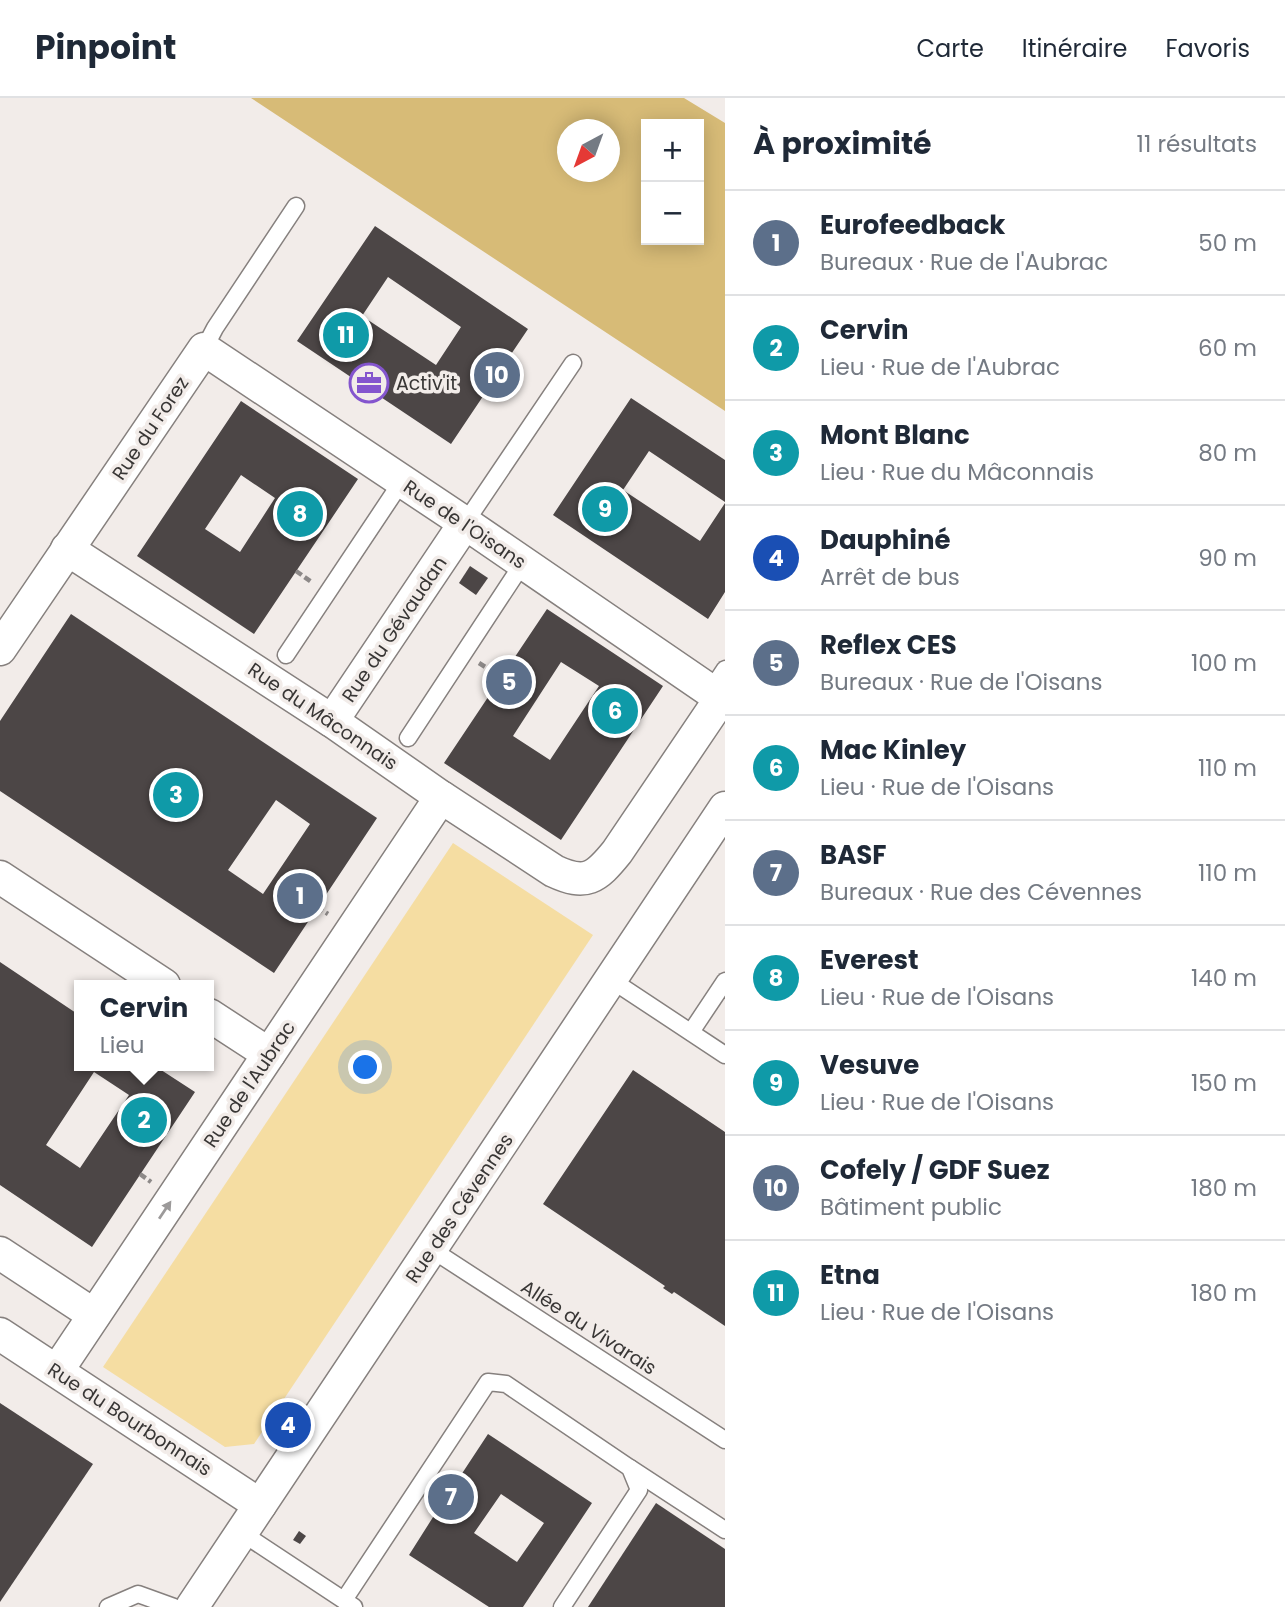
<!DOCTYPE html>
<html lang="fr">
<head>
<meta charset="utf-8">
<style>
  :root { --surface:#fff; --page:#f6f6f7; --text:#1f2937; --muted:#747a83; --line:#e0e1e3; --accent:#8455ce }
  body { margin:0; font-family:Poppins,sans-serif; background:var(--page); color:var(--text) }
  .controls { position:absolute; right:21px; top:21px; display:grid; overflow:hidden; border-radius:0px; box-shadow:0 4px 18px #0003 }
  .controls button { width:63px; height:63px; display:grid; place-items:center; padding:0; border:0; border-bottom:2px solid var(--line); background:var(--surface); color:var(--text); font:35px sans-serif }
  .compass { position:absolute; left:557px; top:21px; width:63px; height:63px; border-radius:50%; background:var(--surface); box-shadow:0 4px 18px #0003; rotate:221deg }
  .you { position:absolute; left:366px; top:970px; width:24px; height:24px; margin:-18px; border:5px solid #fff; border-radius:50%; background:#1a73e8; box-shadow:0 0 0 10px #1a73e833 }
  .badge { display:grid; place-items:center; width:46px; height:46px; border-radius:50%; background:var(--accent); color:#fff; font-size:23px; font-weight:700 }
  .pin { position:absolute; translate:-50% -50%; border:4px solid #fff; box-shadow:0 2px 7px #0006 }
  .popup { position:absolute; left:74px; top:882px; width:140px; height:91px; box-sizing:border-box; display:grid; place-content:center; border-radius:0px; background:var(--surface); filter:drop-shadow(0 2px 5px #0005); font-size:23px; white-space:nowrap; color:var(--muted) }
  .popup b { font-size:26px; color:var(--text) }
  .popup::after { content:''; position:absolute; left:50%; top:100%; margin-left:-14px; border:14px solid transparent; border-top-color:var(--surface) }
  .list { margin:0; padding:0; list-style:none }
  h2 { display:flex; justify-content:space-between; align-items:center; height:91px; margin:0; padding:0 28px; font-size:30px }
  h2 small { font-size:23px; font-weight:400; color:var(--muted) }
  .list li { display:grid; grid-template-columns:46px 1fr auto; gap:21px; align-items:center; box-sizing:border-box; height:105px; padding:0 28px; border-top:2px solid var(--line) }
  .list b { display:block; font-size:26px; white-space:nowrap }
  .list p { margin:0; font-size:23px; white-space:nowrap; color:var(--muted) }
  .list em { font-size:23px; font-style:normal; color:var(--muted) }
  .map { position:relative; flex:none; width:725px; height:1509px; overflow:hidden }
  header { display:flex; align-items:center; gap:42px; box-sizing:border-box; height:98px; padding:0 35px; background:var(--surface); border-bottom:2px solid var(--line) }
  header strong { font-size:33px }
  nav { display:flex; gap:38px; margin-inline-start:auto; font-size:24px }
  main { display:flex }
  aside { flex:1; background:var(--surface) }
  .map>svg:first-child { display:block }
  .green { fill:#f5dda2 }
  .forest { fill:#d7bb77; fill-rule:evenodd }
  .building { fill:#4c4646; fill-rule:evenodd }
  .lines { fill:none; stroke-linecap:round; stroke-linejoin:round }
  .service-casing { stroke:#86807e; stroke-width:19 }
  .minor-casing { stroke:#86807e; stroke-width:35 }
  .path { stroke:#8d8988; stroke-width:4.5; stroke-dasharray:7 3.5; stroke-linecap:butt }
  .service { stroke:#fff; stroke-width:16 }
  .minor { stroke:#fff; stroke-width:32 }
  .oneway { fill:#9c9a9a }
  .labels { text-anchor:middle; stroke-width:7; stroke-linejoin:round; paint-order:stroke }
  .poi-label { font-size:19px; fill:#383635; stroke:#f2ece9; text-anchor:start }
  .street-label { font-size:19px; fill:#383635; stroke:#f2ece9 }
</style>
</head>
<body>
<header>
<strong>Pinpoint</strong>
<nav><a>Carte</a><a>Itinéraire</a><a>Favoris</a></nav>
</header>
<main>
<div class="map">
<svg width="725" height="1509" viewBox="0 0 725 1509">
  <rect width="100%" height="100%" fill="#f2ece9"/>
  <polygon class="green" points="453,745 593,837 254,1346 225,1349 103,1269"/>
  <path class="forest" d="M251 0H684L725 25V313ZM646 26H699V142H646ZM568 32H610V74H568Z"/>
  <g class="building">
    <path d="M375 128 528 231 451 346 297 243ZM388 179 461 229 436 267 362 218Z"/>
    <polygon points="631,300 725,362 725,404 649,353 623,392 700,443 725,405 725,494 708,521 553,417"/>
    <path d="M241 303 358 381 254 536 137 458ZM241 377 275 400 240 454 205 431Z"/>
    <polygon points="470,468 488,480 476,497 459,485"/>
    <path d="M547 511 663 588 561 742 444 665ZM561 564 599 588 550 662 513 638Z"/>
    <path d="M71 516 377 720 274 875 0 693V623ZM276 702 310 726 263 796 228 772Z"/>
    <path d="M0 864 79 917V968H155L195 994 92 1149 0 1087ZM94 974 129 997 80 1070 46 1047Z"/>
    <polygon points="633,972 725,1034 725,1228 674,1194 672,1196 663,1190 665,1188 543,1106"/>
    <polygon points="0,1305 93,1366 0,1504"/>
    <path d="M488 1336 592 1405 523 1509H489L409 1457 435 1416 443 1421 451 1410 446 1406 457 1392 461 1394 469 1382 461 1377ZM501 1396 544 1425 517 1464 474 1435Z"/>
    <polygon points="656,1405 725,1451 725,1509 588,1509"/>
    <polygon points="299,1433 306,1438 300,1446 293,1442"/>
  </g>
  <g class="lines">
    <defs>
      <g id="service">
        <polyline points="204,251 215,230 296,108"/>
        <polyline points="465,425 573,265"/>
        <polyline points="286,557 402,383"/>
        <polyline points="711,592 725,571"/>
        <polyline points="408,640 523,465"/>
        <polyline points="610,881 725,957"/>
        <polyline points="691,934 725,883"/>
        <polyline points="431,1151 725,1342"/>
        <polyline points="630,1370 725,1432"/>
        <polyline points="242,1435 354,1509"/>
        <polyline points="344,1502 488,1284 506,1286 630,1370 639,1392 562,1509"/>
        <polyline points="108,1509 138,1496 174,1509"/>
      </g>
      <g id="minor">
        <path d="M67 451 332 623 441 699 554 773C586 788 596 780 617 754L721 600"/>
        <polyline points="0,551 204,251 465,425 725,603"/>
        <polyline points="332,623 465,425"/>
        <polyline points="0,779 164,887"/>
        <polyline points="209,917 269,956"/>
        <polyline points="0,1155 94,1217"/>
        <polyline points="0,1236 260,1407"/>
        <polyline points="57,1273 441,699"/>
        <polyline points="192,1509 725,710"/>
      </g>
    </defs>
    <use href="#service" class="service-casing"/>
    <use href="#minor" class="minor-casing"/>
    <g class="path">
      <polyline points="296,473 313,485"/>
      <polyline points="479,565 501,579"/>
      <polyline points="317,809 328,816"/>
      <polyline points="140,1076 151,1084"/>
    </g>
    <use href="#service" class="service"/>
    <use href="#minor" class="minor"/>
  </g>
  <defs><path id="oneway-solid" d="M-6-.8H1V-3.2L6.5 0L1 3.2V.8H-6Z" transform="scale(1.75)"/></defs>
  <use class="oneway" href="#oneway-solid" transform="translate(165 1112) rotate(-56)"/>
  <defs>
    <symbol id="office-ring" viewBox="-11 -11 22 22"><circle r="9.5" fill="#f2ece9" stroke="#8455ce" stroke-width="1.5"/><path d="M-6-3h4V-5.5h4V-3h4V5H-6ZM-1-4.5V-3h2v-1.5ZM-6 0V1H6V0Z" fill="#8455ce"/></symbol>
  </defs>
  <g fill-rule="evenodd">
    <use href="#office-ring" x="347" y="263" width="44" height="44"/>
  </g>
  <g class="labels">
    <g class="poi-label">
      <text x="396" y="292">Activ'it</text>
    </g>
    <g class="street-label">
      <text transform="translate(150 330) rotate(-56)" y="7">Rue du Forez</text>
      <text transform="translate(465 426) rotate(34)" y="7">Rue de l'Oisans</text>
      <text transform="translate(394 531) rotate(-56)" y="7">Rue du Gévaudan</text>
      <text transform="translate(323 618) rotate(34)" y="7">Rue du Mâconnais</text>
      <text transform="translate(249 986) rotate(-56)" y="7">Rue de l'Aubrac</text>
      <text transform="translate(459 1110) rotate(-56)" y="7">Rue des Cévennes</text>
      <text transform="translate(589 1229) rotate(33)" y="7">Allée du Vivarais</text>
      <text transform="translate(130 1321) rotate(33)" y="7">Rue du Bourbonnais</text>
    </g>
  </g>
</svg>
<div class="controls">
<button>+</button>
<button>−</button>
</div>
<svg class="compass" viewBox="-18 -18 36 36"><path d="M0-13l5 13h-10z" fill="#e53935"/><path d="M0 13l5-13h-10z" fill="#747a83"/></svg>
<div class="you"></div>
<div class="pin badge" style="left:300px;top:798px;background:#5c6f8a">1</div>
<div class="pin badge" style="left:144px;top:1022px;background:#0f9aa8">2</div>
<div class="popup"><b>Cervin</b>Lieu</div>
<div class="pin badge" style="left:176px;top:697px;background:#0f9aa8">3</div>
<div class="pin badge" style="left:288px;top:1327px;background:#1a4fb4">4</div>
<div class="pin badge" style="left:509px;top:584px;background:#5c6f8a">5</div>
<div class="pin badge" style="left:615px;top:613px;background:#0f9aa8">6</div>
<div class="pin badge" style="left:451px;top:1399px;background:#5c6f8a">7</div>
<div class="pin badge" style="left:300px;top:416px;background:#0f9aa8">8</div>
<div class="pin badge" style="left:605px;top:411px;background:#0f9aa8">9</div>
<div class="pin badge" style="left:497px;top:277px;background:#5c6f8a">10</div>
<div class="pin badge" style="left:346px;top:237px;background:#0f9aa8">11</div>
</div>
<aside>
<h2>À proximité<small>11 résultats</small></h2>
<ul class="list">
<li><span class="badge" style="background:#5c6f8a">1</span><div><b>Eurofeedback</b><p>Bureaux · Rue de l'Aubrac</p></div><em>50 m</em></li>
<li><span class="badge" style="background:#0f9aa8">2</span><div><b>Cervin</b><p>Lieu · Rue de l'Aubrac</p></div><em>60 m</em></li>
<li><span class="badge" style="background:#0f9aa8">3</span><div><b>Mont Blanc</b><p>Lieu · Rue du Mâconnais</p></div><em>80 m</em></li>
<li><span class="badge" style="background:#1a4fb4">4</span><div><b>Dauphiné</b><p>Arrêt de bus</p></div><em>90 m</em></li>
<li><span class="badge" style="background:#5c6f8a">5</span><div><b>Reflex CES</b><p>Bureaux · Rue de l'Oisans</p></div><em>100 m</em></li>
<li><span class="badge" style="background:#0f9aa8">6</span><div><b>Mac Kinley</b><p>Lieu · Rue de l'Oisans</p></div><em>110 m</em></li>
<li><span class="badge" style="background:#5c6f8a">7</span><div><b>BASF</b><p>Bureaux · Rue des Cévennes</p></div><em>110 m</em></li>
<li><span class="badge" style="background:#0f9aa8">8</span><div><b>Everest</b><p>Lieu · Rue de l'Oisans</p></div><em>140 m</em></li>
<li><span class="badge" style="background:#0f9aa8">9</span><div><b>Vesuve</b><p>Lieu · Rue de l'Oisans</p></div><em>150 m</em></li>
<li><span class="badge" style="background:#5c6f8a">10</span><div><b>Cofely / GDF Suez</b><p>Bâtiment public</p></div><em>180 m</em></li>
<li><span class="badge" style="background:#0f9aa8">11</span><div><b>Etna</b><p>Lieu · Rue de l'Oisans</p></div><em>180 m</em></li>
</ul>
</aside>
</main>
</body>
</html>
